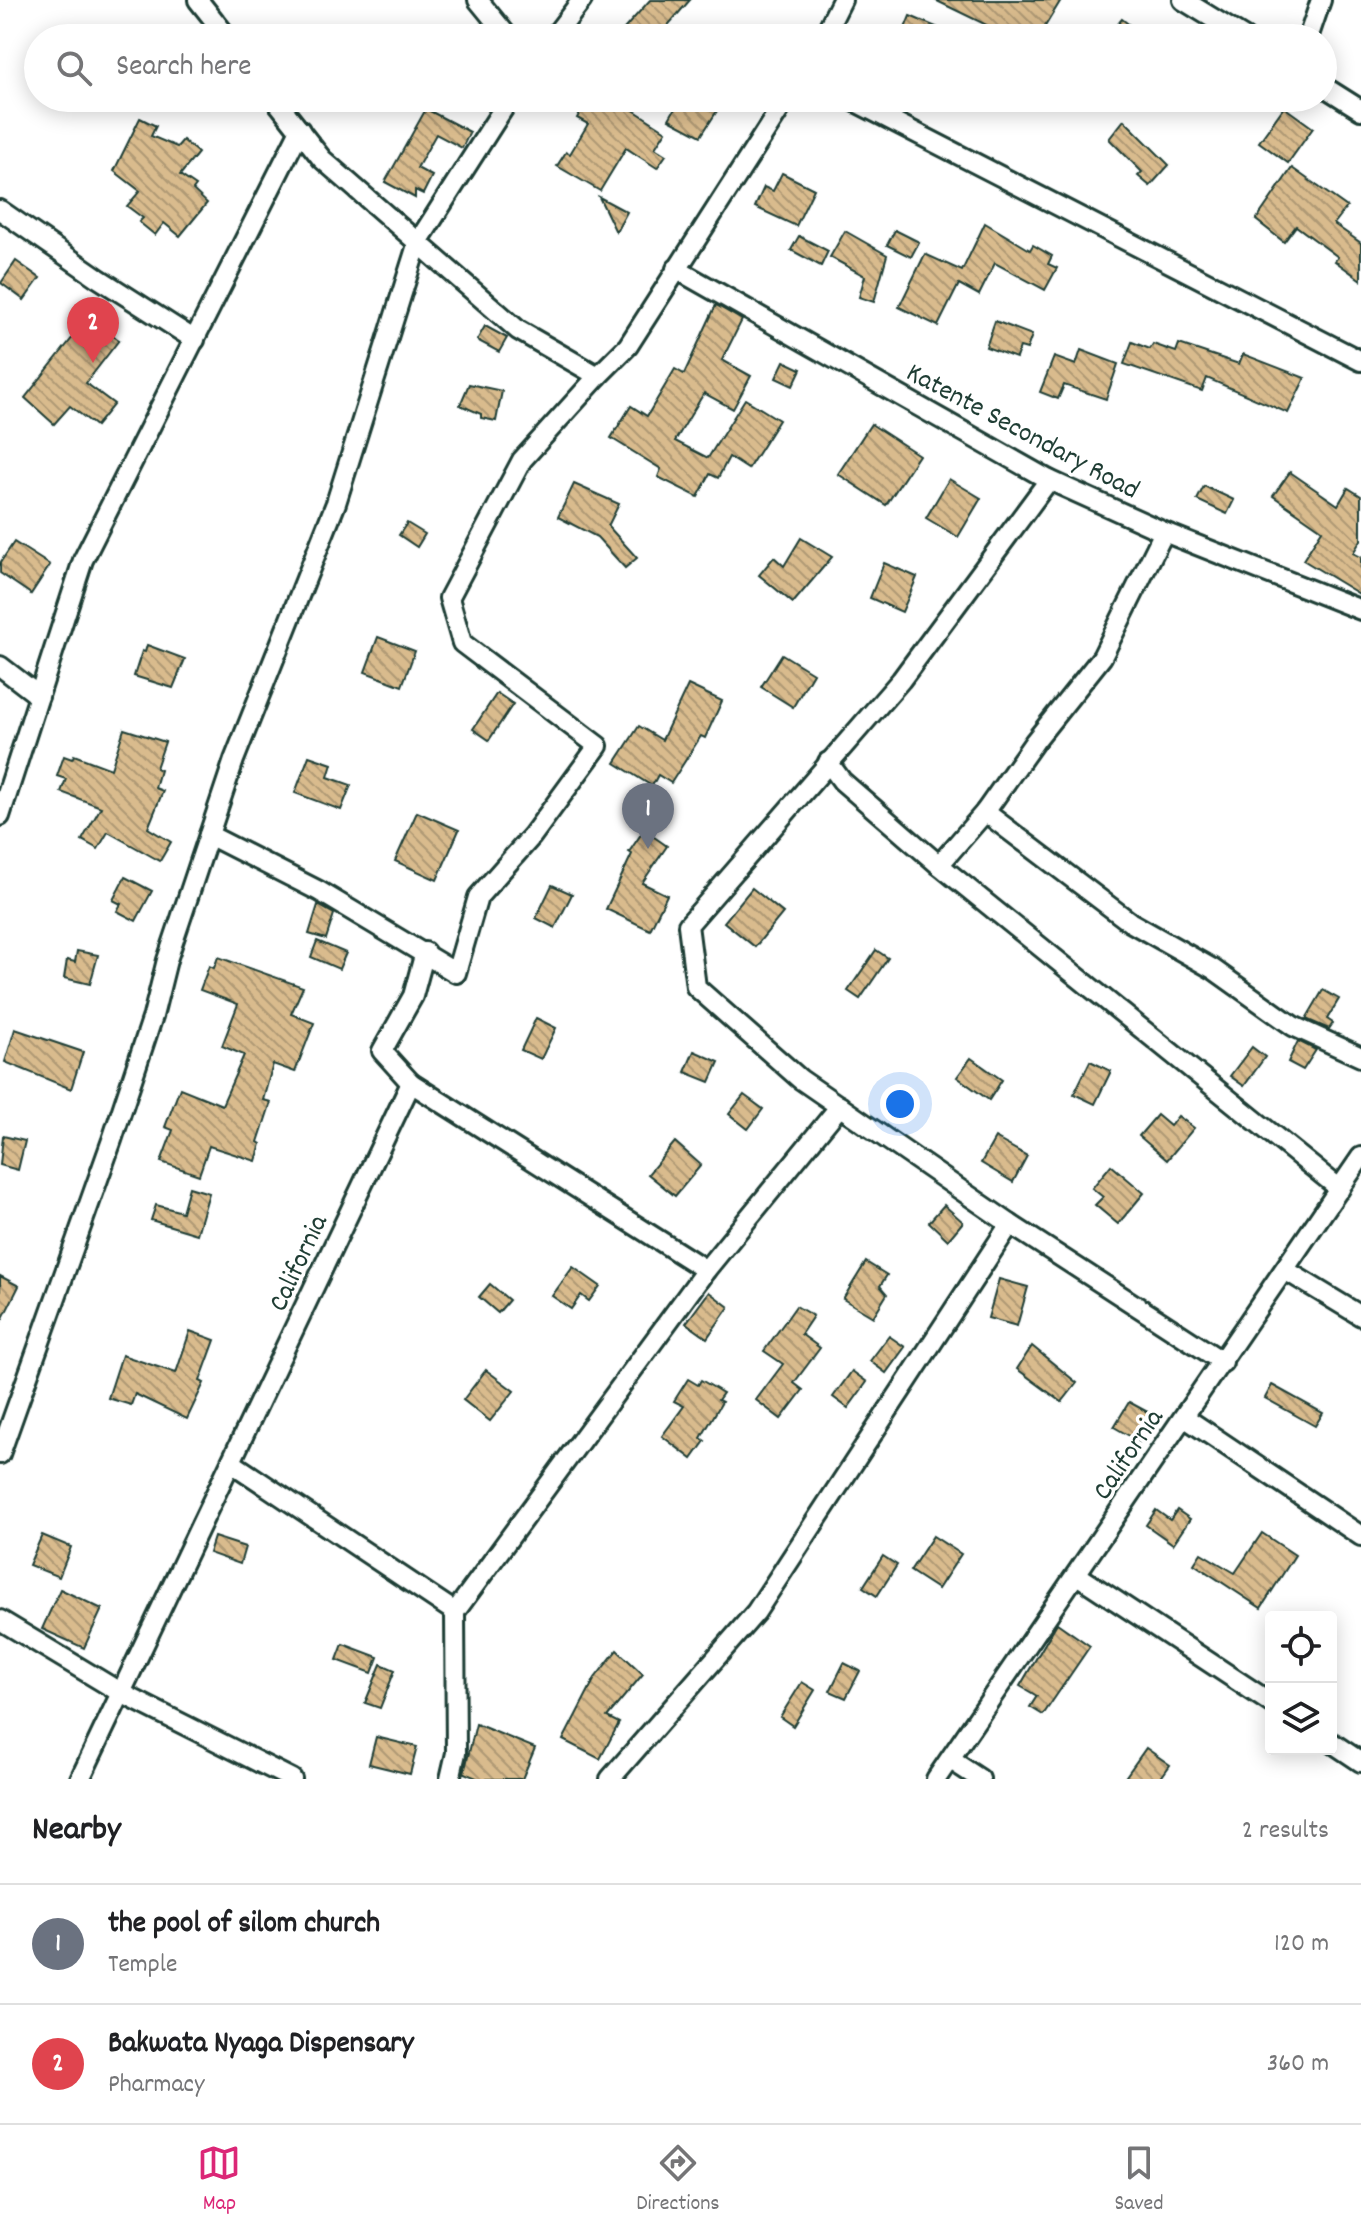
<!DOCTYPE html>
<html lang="en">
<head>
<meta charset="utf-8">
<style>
  :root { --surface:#fff; --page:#f6f6f6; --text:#202124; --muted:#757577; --line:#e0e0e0; --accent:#db2777 }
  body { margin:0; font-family:Dekko,sans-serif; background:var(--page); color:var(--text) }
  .controls { position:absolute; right:24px; bottom:24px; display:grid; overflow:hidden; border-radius:8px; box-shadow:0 4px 20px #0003 }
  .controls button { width:72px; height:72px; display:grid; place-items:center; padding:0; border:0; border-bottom:2px solid var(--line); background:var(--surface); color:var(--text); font:40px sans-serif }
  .you { position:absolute; left:900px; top:1104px; width:28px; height:28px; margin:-20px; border:6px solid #fff; border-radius:50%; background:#1a73e8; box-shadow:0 0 0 12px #1a73e833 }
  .badge { display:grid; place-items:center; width:52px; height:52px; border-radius:50%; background:var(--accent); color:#fff; font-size:26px; font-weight:700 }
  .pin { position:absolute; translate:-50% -66px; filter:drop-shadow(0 2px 4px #0008) }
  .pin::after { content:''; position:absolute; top:42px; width:28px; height:24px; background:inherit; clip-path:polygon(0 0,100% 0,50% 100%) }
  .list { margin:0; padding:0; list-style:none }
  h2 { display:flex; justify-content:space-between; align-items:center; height:104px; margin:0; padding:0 32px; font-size:34px }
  h2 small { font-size:26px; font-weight:400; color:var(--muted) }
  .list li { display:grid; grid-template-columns:52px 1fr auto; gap:24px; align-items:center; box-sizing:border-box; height:120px; padding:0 32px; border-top:2px solid var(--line) }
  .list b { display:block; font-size:30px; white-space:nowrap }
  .list p { margin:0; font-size:26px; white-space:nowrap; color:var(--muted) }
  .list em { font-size:26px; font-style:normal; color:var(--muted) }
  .icon { flex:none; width:44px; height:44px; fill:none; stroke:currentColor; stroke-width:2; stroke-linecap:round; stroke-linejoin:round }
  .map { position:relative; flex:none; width:1361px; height:1779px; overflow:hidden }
  .search { position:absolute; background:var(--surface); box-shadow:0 4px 20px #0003; left:24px; right:24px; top:24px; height:88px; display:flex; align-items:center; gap:20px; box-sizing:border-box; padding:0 28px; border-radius:44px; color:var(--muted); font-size:30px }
  .sheet { height:344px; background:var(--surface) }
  nav { display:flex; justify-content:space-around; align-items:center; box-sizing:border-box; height:112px; border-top:2px solid var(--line); background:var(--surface); font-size:22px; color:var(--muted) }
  nav a { display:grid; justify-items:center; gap:4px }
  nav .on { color:var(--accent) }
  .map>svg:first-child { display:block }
  .building { fill:url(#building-back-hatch); stroke:#1f3d34; stroke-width:2 }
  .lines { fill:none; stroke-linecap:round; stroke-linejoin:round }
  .street-casing { stroke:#1f3d34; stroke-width:24 }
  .street { stroke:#fff; stroke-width:18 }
  .labels { text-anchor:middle; stroke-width:7; stroke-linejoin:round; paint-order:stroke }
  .street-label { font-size:28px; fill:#1f3d34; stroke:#fff }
</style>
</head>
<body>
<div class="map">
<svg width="1361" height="1779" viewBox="0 0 1361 1779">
  <defs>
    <pattern id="building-back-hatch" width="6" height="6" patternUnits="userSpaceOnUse" patternTransform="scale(2)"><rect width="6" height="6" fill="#d9bb8d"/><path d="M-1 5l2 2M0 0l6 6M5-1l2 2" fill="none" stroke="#af9974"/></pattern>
  </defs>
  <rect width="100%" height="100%" fill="#fff"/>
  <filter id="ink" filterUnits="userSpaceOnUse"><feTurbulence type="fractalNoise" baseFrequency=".0125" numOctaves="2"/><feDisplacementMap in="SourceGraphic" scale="16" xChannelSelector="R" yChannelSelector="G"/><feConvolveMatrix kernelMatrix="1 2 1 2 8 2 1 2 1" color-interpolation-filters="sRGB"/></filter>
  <g filter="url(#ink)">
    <g class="building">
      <polygon points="650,0 690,0 657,38 616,38"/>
      <polygon points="935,0 1061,0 1038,38 1005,38 997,30"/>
      <polygon points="910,16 962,38 901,38"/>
      <polygon points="1122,19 1146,38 1106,38"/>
      <polygon points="588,98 604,98 621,108 624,104 666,131 655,148 666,155 657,168 626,148 600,191 557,166 566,152 570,154 588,124 577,118"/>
      <polygon points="681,98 713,98 722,103 701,136 669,119"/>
      <polygon points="1284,107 1313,128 1288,163 1259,142"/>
      <polygon points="426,109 470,132 462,148 436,134 417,168 432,176 423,194 415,190 415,198 385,182"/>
      <polygon points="140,118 156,126 151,136 177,147 183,140 198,153 180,175 196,186 193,190 207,203 180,236 164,223 155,235 139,222 143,218 127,206 140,191 114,171"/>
      <polygon points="1124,120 1169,165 1150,186 1138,176 1142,172 1109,139"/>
      <polygon points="1292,168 1347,207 1334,224 1361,243 1361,280 1335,261 1338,257 1296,226 1284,242 1256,220"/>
      <polygon points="782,173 814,189 796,226 755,207 764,187 773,191"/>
      <polygon points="599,197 627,212 616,232"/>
      <polygon points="985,223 1030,250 1033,245 1052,256 1048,264 1057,268 1045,290 995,263 979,295 959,284 938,326 899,307 925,254 962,271"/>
      <polygon points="895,230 919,242 911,257 887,245"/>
      <polygon points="845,231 887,255 874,302 859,297 865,276 830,257"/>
      <polygon points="799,236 828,251 821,266 791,250"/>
      <polygon points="16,261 40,278 24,300 1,283"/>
      <polygon points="716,305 742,320 722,360 751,376 733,409 704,393 675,441 708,458 745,399 779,420 748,469 729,457 718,478 710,474 698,497 658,477 661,469 611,438 631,406 647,416 675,369 684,374"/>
      <polygon points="88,318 119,340 86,383 114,404 96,426 70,406 54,424 25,398"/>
      <polygon points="995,321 1032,335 1027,349 1020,347 1016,358 986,347"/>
      <polygon points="485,326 507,338 499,352 477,340"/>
      <polygon points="1132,342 1150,349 1153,344 1176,352 1179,344 1239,364 1243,354 1305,378 1288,413 1207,378 1202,391 1124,364"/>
      <polygon points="1081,350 1118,364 1106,399 1064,385 1058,399 1040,392 1054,357 1076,365"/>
      <polygon points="784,361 801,369 793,386 776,378"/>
      <polygon points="469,384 502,391 496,421 481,418 481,414 460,405"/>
      <polygon points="871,424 919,455 886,505 838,474"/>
      <polygon points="1290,472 1338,505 1348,488 1361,496 1361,540 1353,553 1361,557 1361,595 1303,560 1322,530 1273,496"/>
      <polygon points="949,479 981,498 958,537 926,518"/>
      <polygon points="574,484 619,504 608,526 637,558 625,568 597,537 558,517"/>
      <polygon points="1204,486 1234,500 1227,514 1197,500"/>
      <polygon points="407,523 425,534 417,547 399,535"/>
      <polygon points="801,538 832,557 793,603 759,575 774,557 784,566"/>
      <polygon points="14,542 50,565 31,594 0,573 0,563"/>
      <polygon points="884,563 917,577 902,612 870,598"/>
      <polygon points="378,637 415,651 402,686 365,672"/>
      <polygon points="147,645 185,659 173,688 134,676 142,651 145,652"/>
      <polygon points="782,654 813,673 793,707 761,687"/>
      <polygon points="688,685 722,701 705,738 701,736 671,783 658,775 652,786 615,763 639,726 662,740"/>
      <polygon points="497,693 513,704 489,740 473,729"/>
      <polygon points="124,729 165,742 156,768 160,770 155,788 163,791 148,828 171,842 160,861 108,832 98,849 82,840 101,807 61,792 66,779 57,776 64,756 72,759 74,755 111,769"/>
      <polygon points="309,756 332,764 328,777 351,785 341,810 295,793"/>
      <polygon points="417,812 459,830 437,880 395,861"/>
      <polygon points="644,830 667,846 642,883 667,895 650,930 606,909 632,854 629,852"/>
      <polygon points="125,877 152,891 136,921 117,911 121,904 113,900"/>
      <polygon points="552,885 572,894 555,928 536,918"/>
      <polygon points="752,888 783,913 755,947 724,922"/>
      <polygon points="318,905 334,914 326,939 309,934"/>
      <polygon points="317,941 346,953 339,969 311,957"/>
      <polygon points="876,950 888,958 860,999 848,991"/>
      <polygon points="77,951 98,955 90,984 64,978 67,960 75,962"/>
      <polygon points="218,957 303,987 291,1014 314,1023 295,1072 273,1064 263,1100 271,1102 258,1142 261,1144 256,1161 209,1146 199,1175 161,1162 173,1130 165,1127 180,1088 222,1105 244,1055 222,1046 238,1004 200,990 209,966 214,968"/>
      <polygon points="1323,990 1339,999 1327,1019 1333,1023 1329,1029 1306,1019"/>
      <polygon points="536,1018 556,1028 541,1059 521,1050"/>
      <polygon points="15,1029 83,1052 71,1089 5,1062"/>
      <polygon points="1298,1041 1316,1050 1303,1070 1288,1062"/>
      <polygon points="1252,1047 1265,1057 1244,1086 1230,1076"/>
      <polygon points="694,1051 719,1062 710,1082 685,1072"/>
      <polygon points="971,1058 1002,1080 989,1100 957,1077"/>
      <polygon points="1090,1061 1111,1071 1095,1104 1074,1094"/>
      <polygon points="744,1095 763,1109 748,1129 729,1114"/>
      <polygon points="1157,1115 1170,1126 1178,1116 1194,1128 1167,1160 1139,1136"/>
      <polygon points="3,1136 25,1141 18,1170 0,1165"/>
      <polygon points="995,1138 1027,1156 1013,1182 981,1163"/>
      <polygon points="675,1142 701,1165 675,1196 648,1174"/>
      <polygon points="1111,1165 1144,1193 1118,1224 1095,1205 1103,1197 1092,1188"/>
      <polygon points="189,1187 209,1193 197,1234 151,1220 156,1205 182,1212"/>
      <polygon points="944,1205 963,1222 948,1240 929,1222"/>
      <polygon points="866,1262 887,1275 880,1286 887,1294 873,1317 843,1299"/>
      <polygon points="573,1267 600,1286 589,1301 581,1295 571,1309 552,1296"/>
      <polygon points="0,1276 19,1286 0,1324"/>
      <polygon points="999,1279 1028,1287 1017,1326 988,1318"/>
      <polygon points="490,1284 509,1300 498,1313 479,1297"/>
      <polygon points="709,1292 729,1307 707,1338 686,1323"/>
      <polygon points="796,1306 813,1316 801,1334 820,1348 794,1383 803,1390 781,1419 756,1400 783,1364 764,1351"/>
      <polygon points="190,1331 215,1340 200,1381 204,1383 187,1419 135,1394 131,1405 108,1398 122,1355 176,1373"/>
      <polygon points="889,1336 905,1347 886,1373 870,1361"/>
      <polygon points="1032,1346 1077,1383 1062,1402 1017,1369"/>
      <polygon points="486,1370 514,1391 490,1421 463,1400"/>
      <polygon points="852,1371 867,1382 848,1408 833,1397"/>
      <polygon points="688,1379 698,1385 701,1380 723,1393 718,1400 722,1402 701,1438 705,1441 692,1459 662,1436 684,1406 674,1401"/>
      <polygon points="1272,1385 1323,1413 1315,1426 1265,1398"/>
      <polygon points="1129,1402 1155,1416 1140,1442 1114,1427"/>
      <polygon points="1156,1510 1170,1520 1177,1510 1190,1519 1173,1544 1146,1525"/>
      <polygon points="1262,1533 1295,1555 1261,1608 1194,1564 1201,1553 1235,1573"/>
      <polygon points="42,1535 71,1547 59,1577 29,1565"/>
      <polygon points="933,1536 961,1554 938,1589 910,1571"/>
      <polygon points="214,1537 245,1547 240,1564 209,1553"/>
      <polygon points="883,1556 897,1565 877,1596 863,1587"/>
      <polygon points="60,1589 102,1609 84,1648 42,1629"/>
      <polygon points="1057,1623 1090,1646 1043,1715 1030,1707 1037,1696 1020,1686"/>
      <polygon points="343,1644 378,1657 372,1673 337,1660"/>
      <polygon points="617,1650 643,1674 607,1717 619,1723 600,1759 563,1740 595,1678"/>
      <polygon points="844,1663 860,1671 846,1698 830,1691"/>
      <polygon points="381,1664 395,1670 380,1708 365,1703"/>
      <polygon points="802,1682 815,1690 793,1726 780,1717"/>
      <polygon points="476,1724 535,1748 522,1779 479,1779 464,1773"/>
      <polygon points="376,1737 417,1747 410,1774 369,1764"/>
      <polygon points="1146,1748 1170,1765 1160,1779 1124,1779"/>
    </g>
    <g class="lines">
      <defs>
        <g id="street">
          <polyline points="198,0 228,38"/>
          <polyline points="478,0 509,38"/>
          <polyline points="1183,0 1245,38"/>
          <polyline points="553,38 582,0"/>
          <polyline points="823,38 842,0"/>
          <polyline points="1308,38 1321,0"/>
          <polyline points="1323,86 1361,110"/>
          <polyline points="274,98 322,159 518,330 598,376 628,346 787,98"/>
          <polyline points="848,98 1361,361"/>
          <polyline points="0,210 98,278 195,340"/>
          <polyline points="676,269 1049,480 1164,532 1361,610"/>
          <polyline points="1049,480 901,680 688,925 696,987 800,1079 1010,1224 1223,1362"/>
          <polyline points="0,666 39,696"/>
          <polyline points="828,762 842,781 939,865 1340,1189"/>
          <polyline points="985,812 1130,922 1213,969 1293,1026 1361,1057"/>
          <polyline points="0,816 83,560 300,130"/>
          <polyline points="209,835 319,891 456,973 478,897 532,836 598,746 462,643 449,598 522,460 598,376"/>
          <polyline points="939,865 985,812 1035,741 1102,657 1164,532"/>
          <polyline points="411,1083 382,1051 413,996 425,952"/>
          <polyline points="1285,1270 1361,1316"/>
          <polyline points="1184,1417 1361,1536"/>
          <polyline points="0,1454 112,1140 153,1016 167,960 234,760 336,503 418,242 510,98"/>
          <polyline points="232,1463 455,1612"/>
          <polyline points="1077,1575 1271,1703"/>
          <polyline points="0,1620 123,1694 292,1779"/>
          <polyline points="1331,1742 1361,1762"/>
          <polyline points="951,1760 980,1779"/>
          <polyline points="80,1779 411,1083 706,1270"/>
          <polyline points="450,1779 456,1753 455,1612 706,1270 840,1106"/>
          <polyline points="610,1779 756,1612 1010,1224"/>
          <polyline points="936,1779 1361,1157"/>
        </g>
      </defs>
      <use href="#street" class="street-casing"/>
      <use href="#street" class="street"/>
    </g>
  </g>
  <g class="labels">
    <g class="street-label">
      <text transform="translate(1024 429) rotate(28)" y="10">Katente Secondary Road</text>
      <text transform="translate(296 1262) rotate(-65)" y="10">California</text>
      <text transform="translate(1126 1453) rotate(-56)" y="10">California</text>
    </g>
  </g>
</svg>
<div class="controls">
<button><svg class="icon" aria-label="locate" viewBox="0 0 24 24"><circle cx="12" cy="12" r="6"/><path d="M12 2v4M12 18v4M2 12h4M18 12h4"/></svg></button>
<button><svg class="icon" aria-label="layers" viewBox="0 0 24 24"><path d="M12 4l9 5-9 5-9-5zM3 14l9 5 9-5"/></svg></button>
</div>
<div class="you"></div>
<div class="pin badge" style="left:648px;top:849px;background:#6b7280">1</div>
<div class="pin badge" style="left:93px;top:363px;background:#e0444e">2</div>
<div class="search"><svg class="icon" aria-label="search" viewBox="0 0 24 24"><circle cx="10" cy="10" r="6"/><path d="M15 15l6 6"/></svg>Search here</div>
</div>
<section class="sheet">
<h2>Nearby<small>2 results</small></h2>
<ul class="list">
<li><span class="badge" style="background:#6b7280">1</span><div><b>the pool of silom church</b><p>Temple</p></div><em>120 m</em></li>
<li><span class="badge" style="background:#e0444e">2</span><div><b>Bakwata Nyaga Dispensary</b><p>Pharmacy</p></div><em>360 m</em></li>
</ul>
</section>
<nav>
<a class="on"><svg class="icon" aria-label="map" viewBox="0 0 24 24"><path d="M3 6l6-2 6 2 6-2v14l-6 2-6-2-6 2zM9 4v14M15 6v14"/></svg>Map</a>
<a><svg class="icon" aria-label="directions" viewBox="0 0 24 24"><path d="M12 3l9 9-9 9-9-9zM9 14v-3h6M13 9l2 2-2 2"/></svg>Directions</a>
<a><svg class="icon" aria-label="saved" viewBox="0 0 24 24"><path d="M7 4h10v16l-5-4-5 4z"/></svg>Saved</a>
</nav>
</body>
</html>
